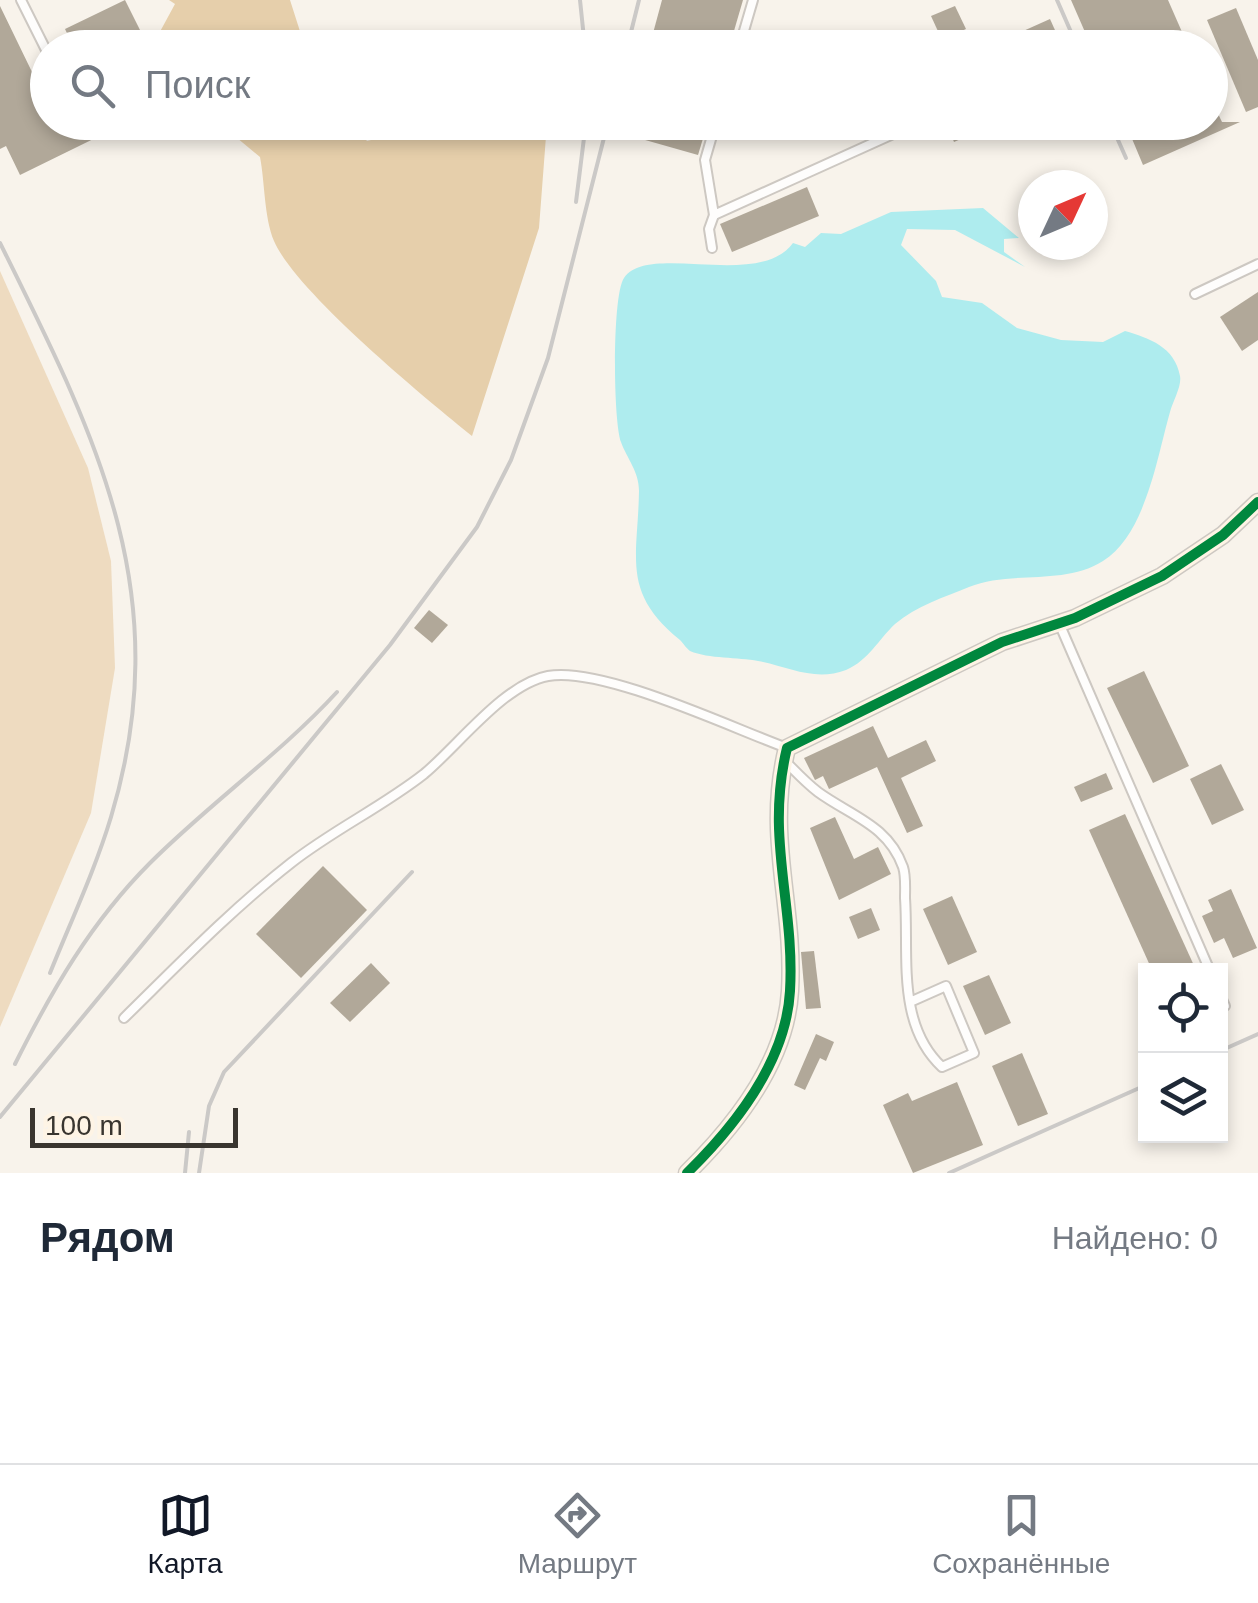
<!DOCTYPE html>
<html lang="ru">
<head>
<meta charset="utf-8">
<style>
  :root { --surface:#fff; --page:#f6f6f7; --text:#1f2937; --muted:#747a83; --line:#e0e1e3; --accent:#111827 }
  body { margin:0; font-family:Helvetica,sans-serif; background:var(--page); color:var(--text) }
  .controls { position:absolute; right:30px; bottom:30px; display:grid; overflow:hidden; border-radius:0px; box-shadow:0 5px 15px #0003 }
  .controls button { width:90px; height:90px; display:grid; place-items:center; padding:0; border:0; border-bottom:2px solid var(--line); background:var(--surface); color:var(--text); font:50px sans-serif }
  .compass { position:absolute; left:1018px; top:170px; width:90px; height:90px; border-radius:50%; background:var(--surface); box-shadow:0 5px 15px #0003; rotate:46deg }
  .scale { position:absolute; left:30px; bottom:25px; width:208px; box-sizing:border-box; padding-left:10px; border:5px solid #39352f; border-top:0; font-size:28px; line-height:35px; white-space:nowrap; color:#39352f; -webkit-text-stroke:8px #fef4e5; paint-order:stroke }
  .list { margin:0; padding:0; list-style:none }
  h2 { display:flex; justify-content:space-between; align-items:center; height:130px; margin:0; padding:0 40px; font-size:42px }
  h2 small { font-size:32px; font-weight:400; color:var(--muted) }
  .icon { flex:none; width:55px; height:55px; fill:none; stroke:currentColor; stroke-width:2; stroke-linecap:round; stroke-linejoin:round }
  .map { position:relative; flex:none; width:1258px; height:1173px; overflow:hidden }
  .search { position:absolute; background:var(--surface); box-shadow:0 5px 15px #0003; left:30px; right:30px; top:30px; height:110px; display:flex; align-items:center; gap:25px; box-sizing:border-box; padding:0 35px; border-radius:55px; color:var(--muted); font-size:38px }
  .sheet { height:290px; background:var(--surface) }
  nav { display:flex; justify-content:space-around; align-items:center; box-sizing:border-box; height:140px; border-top:2px solid var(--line); background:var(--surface); font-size:28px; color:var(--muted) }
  nav a { display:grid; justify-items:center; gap:5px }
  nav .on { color:var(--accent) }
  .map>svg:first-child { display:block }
  .green { fill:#eedbc0 }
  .forest { fill:#e6cfab }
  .water { fill:#aeecee }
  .building { fill:#b1a899 }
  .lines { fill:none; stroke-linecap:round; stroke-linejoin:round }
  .lane-casing { stroke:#cdc8c2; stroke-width:12 }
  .street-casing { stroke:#cdc8c2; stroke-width:19 }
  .lane { stroke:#fefdfc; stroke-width:8 }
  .street { stroke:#fefdfc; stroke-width:14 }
  .rail { stroke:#cbc9c7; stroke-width:4 }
  .cycleway-casing { stroke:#fef4e5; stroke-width:16 }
  .cycleway { stroke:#00873e; stroke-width:10 }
</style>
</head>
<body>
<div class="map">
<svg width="1258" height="1173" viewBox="0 0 1258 1173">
  <rect width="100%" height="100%" fill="#f8f3eb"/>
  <polygon class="green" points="0,271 88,468 111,561 115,668 91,813 0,1027"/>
  <g class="forest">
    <polygon points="169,0 290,0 305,47 160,47 156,39 175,4"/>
    <path d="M219 123H352L367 141 439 123H547L539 228 472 436C425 398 296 292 274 241 264 217 265 183 260 157Z"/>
  </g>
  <path class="water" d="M983 208 1019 238 1004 239V252L1025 267 955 230 907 229 901 245 936 281 942 297 982 303 1017 328 1061 340 1103 342 1125 331C1149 338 1175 347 1180 376 1182 386 1173 401 1170 412 1157 457 1146 534 1103 561 1064 586 1010 570 969 587 945 597 916 606 895 624 878 640 869 660 846 670 815 682 789 667 758 661 738 657 709 659 690 651 687 649 683 643 680 640 621 592 638 558 639 491 639 471 627 459 621 442 613 421 612 295 624 278 649 242 758 290 793 243L805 247 821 233 841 234 891 212Z"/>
  <g class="building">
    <polygon points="125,0 149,48 122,48 118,40 104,48 74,48 65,29"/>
    <polygon points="662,0 743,0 729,48 649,48"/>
    <polygon points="1071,0 1168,0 1189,48 1092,48"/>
    <polygon points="0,6 48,105 48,122 128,122 20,175 6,146 0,149"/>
    <polygon points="955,6 966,29 942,40 931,16"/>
    <polygon points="1236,8 1258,60 1258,107 1246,112 1207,20"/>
    <polygon points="1050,19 1063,48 985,48"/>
    <polygon points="1210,97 1222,122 1240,122 1143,165 1125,122 1210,122"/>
    <polygon points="627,122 708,122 698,155 624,134"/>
    <polygon points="946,122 999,122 954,142"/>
    <polygon points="807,187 819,216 732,252 720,224"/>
    <polygon points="1258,292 1258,340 1242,351 1220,317"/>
    <polygon points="429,610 448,625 432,643 414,628"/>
    <polygon points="1144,671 1189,766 1153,783 1107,688"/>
    <polygon points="873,726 888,758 926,740 936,761 901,778 923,826 907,833 877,767 829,789 823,776 815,780 804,758"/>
    <polygon points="1221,764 1244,810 1212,825 1190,779"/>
    <polygon points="1106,773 1113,789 1081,802 1074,787"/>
    <polygon points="1125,814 1196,970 1152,970 1089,830"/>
    <polygon points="835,817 854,859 878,847 891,874 839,900 810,828"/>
    <polygon points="323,866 367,910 301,978 256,934"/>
    <polygon points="1231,889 1257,948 1233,958 1224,938 1214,943 1202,916 1213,911 1208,900"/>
    <polygon points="952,896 977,952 948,965 923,909"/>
    <polygon points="871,908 880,930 858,939 849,917"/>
    <polygon points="814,951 821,1008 806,1009 801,952"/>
    <polygon points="371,963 390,983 350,1022 330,1003"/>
    <polygon points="989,975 1011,1023 985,1035 963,986"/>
    <polygon points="816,1034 834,1042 826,1061 820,1058 805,1090 794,1085"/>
    <polygon points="1022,1053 1048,1114 1018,1126 992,1066"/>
    <polygon points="957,1082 983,1145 913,1173 883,1105 908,1093 912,1101"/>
  </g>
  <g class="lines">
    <defs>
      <g id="lane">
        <polyline points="21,0 48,54"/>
        <polyline points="739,48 753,0"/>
        <polyline points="716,122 705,160 714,215 893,134"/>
        <polyline points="712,248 709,229 714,215"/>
        <polyline points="1195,294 1258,264"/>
        <polyline points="1059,623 1210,971"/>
        <path d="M784 760C795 771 806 783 818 792 851 816 888 825 903 867 906 876 905 888 905 898 909 955 896 1024 942 1067L974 1053 946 986 910 1002"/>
        <polyline points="1220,995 1225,1006"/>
        <path d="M124 1018C179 964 231 910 291 863 333 830 382 807 424 774 458 746 504 684 548 676 602 666 732 728 787 748"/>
      </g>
      <path id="street" d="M687 1173C736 1125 786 1062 790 991 795 904 765 838 787 748L1002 642 1075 618 1162 576 1223 535 1258 502"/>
    </defs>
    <use href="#lane" class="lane-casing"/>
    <use href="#street" class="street-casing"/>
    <use href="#lane" class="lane"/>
    <use href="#street" class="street"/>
    <g class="rail">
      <polyline points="580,0 585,48"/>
      <polyline points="1057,0 1078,48"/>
      <polyline points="627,48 639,0"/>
      <polyline points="1110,122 1126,158"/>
      <polyline points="576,202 586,122"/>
      <path d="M0 243C96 437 178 594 111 817 95 870 71 921 50 973"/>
      <polyline points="1220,1051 1258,1034"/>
      <path d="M15 1064C52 990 91 922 150 863 210 803 280 754 337 692"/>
      <polyline points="0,1117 390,645 477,527 511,460 548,358 608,122"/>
      <polyline points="185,1173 189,1132"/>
      <polyline points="199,1173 209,1106 224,1072 412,872"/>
      <polyline points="949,1173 1146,1085"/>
    </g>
    <defs>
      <path id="cycleway" d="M687 1173C736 1125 786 1062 790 991 795 904 765 838 787 748L1002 642 1075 618 1162 576 1223 535 1258 502"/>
    </defs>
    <use href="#cycleway" class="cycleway-casing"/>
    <use href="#cycleway" class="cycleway"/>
  </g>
</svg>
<div class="controls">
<button><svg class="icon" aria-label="locate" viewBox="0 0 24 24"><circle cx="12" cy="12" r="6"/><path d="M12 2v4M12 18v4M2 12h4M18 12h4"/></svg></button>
<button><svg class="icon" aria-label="layers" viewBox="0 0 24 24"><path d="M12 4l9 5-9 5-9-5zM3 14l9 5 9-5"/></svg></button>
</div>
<svg class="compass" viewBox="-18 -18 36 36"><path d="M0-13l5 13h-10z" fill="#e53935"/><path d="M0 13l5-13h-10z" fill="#747a83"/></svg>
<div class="scale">100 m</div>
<div class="search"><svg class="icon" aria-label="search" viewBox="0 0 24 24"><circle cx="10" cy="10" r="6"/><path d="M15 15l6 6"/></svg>Поиск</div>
</div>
<section class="sheet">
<h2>Рядом<small>Найдено: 0</small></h2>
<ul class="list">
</ul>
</section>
<nav>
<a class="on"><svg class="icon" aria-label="map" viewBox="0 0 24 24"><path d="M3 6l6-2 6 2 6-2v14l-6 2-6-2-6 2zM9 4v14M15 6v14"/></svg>Карта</a>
<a><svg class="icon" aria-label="directions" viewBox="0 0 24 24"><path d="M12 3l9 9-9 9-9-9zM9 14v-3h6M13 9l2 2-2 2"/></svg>Маршрут</a>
<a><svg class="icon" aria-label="saved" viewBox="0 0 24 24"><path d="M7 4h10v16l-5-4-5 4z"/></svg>Сохранённые</a>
</nav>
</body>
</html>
